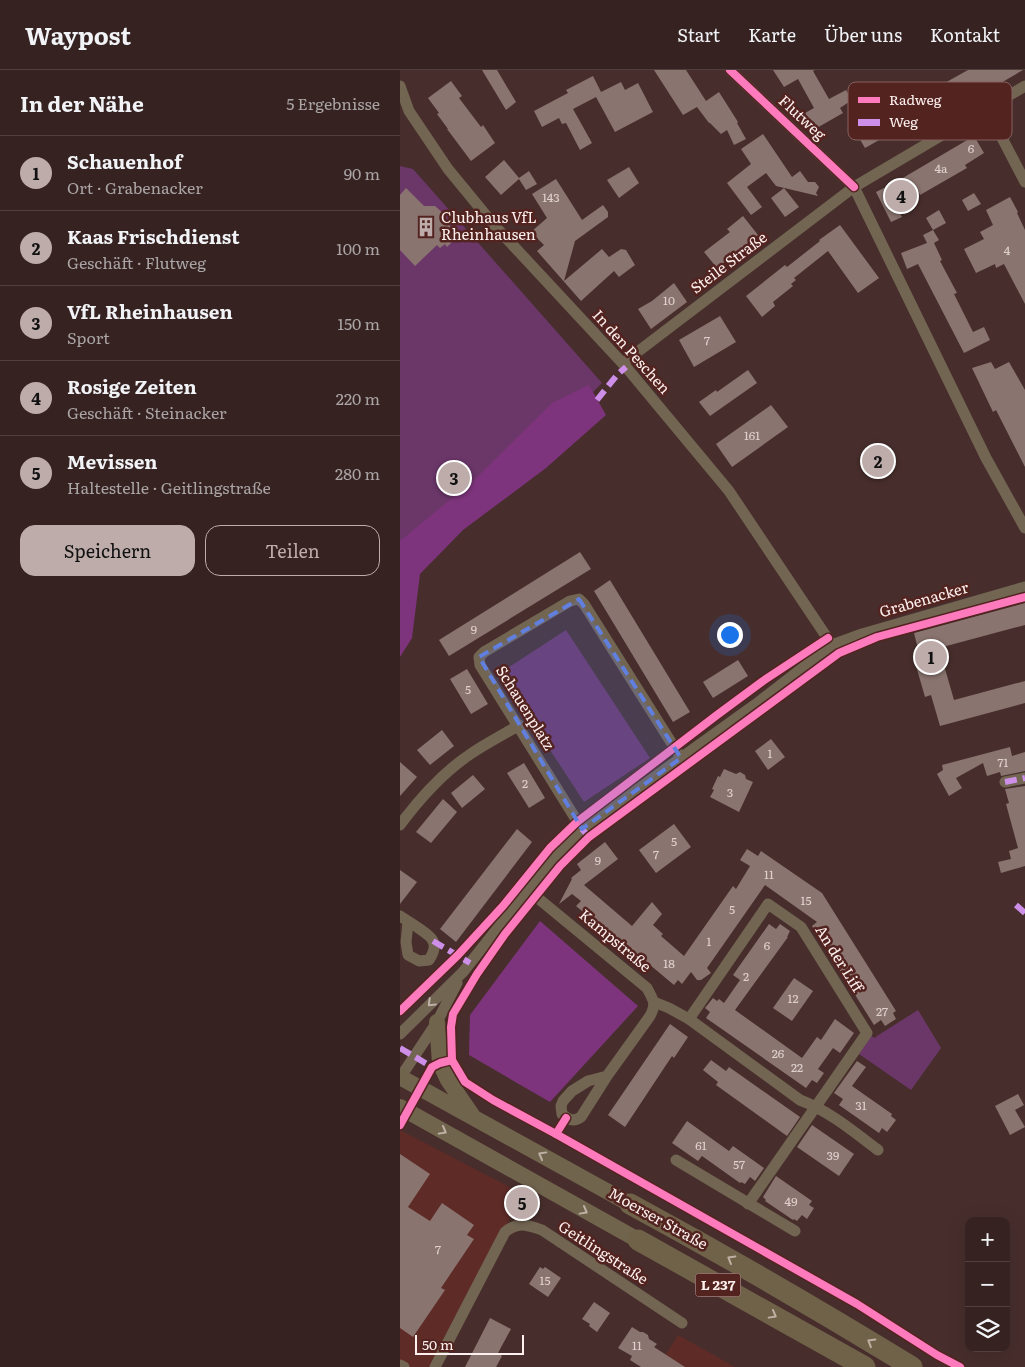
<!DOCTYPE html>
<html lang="de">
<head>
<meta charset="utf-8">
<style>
  :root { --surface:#352221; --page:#3d2a2a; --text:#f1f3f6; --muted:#aaa4a5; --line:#4f3f3f; --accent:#bdacaa }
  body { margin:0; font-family:Literata,serif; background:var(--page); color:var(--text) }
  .controls { position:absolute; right:15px; bottom:15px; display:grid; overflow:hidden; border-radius:10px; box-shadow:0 5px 20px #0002 }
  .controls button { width:45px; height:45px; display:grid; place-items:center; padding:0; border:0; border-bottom:1px solid var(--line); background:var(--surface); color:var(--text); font:25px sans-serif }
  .scale { position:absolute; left:15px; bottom:12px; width:109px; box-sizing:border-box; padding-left:5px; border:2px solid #fdf0ee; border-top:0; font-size:14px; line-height:18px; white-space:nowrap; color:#fdf0ee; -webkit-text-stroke:4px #532320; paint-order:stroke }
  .you { position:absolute; left:329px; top:564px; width:18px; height:18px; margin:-12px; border:4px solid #fff; border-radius:50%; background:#1a73e8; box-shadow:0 0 0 8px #1a73e833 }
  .badge { display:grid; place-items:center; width:32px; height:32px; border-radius:50%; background:var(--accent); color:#111; font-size:16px; font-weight:700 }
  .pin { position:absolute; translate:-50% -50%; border:2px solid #fff; box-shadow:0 1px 5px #0006 }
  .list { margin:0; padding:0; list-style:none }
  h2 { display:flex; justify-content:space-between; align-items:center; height:65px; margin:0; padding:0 20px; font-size:21px }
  h2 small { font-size:16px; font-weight:400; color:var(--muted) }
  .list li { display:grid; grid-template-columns:32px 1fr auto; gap:15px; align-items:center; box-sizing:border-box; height:75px; padding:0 20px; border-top:1px solid var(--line) }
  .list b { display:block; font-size:19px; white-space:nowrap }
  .list p { margin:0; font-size:16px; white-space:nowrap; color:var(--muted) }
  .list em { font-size:16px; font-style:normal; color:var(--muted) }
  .actions { display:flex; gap:10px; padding:15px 20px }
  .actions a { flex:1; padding:11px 0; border:1px solid var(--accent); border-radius:15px; text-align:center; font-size:18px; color:var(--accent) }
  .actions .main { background:var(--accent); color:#111 }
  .icon { flex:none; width:28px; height:28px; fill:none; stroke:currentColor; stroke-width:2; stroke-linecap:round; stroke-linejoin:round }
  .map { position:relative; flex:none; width:625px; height:1297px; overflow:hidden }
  header { display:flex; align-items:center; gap:30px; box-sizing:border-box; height:70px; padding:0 25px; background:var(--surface); border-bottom:1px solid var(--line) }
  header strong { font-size:24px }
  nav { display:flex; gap:28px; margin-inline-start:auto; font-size:18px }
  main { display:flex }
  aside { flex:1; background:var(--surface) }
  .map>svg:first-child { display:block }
  .built { fill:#5e2b27 }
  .green { fill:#6b3769 }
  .forest { fill:#7d347c }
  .building { fill:#8a746f }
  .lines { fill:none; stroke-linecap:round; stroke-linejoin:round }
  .street { stroke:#726552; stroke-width:11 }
  .secondary { stroke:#71644d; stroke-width:16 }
  .highway { stroke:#706248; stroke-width:21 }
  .quiet { stroke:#ce8fe9; stroke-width:6; stroke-dasharray:12 6; stroke-linecap:butt }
  .cycleway-casing { stroke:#532320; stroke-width:11 }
  .cycleway { stroke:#fd7abc; stroke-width:8 }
  .oneway { stroke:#beb1a8 }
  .oneway2 { stroke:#beb1a6 }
  .oneway3 { stroke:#beb0a3 }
  .marked { fill:#607fdf; fill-opacity:0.2; stroke:#607fdf; stroke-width:4; stroke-dasharray:10 6; stroke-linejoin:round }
  .labels { text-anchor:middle; stroke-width:5; stroke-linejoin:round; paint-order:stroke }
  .number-label { font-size:12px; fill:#e0d1ce }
  .shield { fill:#532320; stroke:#cab2b0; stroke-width:1 }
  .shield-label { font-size:14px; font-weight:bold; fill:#fdf0ee }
  .street-label { font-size:15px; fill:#fdf0ee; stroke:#532320 }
  .poi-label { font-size:15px; fill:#fdf0ee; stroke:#532320; text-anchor:start }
  .key { fill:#532320; stroke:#86605e; stroke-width:1 }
  .key-label { font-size:14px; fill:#fdf0ee }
</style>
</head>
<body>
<header>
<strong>Waypost</strong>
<nav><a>Start</a><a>Karte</a><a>Über uns</a><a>Kontakt</a></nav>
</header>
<main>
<aside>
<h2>In der Nähe<small>5 Ergebnisse</small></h2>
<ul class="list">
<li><span class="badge">1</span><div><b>Schauenhof</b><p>Ort · Grabenacker</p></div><em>90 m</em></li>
<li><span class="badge">2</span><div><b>Kaas Frischdienst</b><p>Geschäft · Flutweg</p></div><em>100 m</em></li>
<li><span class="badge">3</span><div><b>VfL Rheinhausen</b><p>Sport</p></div><em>150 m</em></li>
<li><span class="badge">4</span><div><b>Rosige Zeiten</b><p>Geschäft · Steinacker</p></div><em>220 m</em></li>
<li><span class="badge">5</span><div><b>Mevissen</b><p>Haltestelle · Geitlingstraße</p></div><em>280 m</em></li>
</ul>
<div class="actions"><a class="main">Speichern</a><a>Teilen</a></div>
</aside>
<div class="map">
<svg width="625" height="1297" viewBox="0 0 625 1297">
  <rect width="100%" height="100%" fill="#472e2c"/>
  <g class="built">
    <polygon points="0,1060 123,1124 30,1297 0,1297"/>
    <polygon points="278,1265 335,1297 258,1297"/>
  </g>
  <g class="green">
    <polygon points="0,96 13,99 202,313 15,502 0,534"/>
    <polygon points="166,560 250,688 184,732 100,603"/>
    <polygon points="518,940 541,978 511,1020 459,984 471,966 475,968 477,966"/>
  </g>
  <g class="forest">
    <polygon points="189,315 206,345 146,398 63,460 20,504 12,568 0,587 0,471 75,409 152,333"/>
    <polygon points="140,851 238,936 150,1032 69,985 70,945"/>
  </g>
  <g class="building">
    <polygon points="82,0 97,0 116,32 106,40"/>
    <polygon points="254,0 286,0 306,31 319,22 338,52 337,53 346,69 334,75 327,60 321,64 310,53 309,53 297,37 283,45"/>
    <polygon points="373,0 415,0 413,1 429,29 446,20 452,30 440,38 443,43 415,59 405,43 414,38 398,9 384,17"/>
    <polygon points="568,0 623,0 537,50 534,45 505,62 502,57 465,78 452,56 491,34 492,37 520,21 525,30 545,18 543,14"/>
    <polygon points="193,6 201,22 221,12 225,20 238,13 253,42 215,62 196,27 173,39 192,73 180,80 166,53 162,54 159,48 142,57 134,41 168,23 166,20"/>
    <polygon points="51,11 62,26 59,28 81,57 83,55 95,73 71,91 47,59 48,59 37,44 39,43 28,28"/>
    <polygon points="363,64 392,107 400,101 408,112 415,112 419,117 416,123 418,126 376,116 366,103 347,117 362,137 351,145 327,113 351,94 341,79"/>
    <polygon points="574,66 584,83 565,95 567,98 520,125 518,120 495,133 502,147 491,152 476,122 496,112"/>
    <polygon points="104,90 119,108 129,101 137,114 126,120 119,109 101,125 85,107"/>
    <polygon points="229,97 239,113 219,128 207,110"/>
    <polygon points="156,109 182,150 203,135 208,142 208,147 175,171 164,211 202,179 209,187 221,179 226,180 235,195 219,207 214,201 181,231 137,181 144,175 131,162 147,148 132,124"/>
    <polygon points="6,118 24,136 35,136 45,145 42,148 59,165 47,177 45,174 40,178 37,175 15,196 0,180 0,125"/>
    <polygon points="384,118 399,137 385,147 371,128"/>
    <polygon points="574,123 581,134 568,141 562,130"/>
    <polygon points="610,127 618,142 617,143 625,160 625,234 604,194 596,198 595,194 576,203 564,179 584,169 580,162 593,155 586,140"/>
    <polygon points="539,140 546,153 533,160 539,170 534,173 542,190 540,191 557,223 554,224 573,262 584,257 590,270 564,283 518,194 507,199 501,183 527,173 523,165 533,160 526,148"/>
    <polygon points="343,146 358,165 317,198 304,182 330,162 327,159"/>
    <polygon points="440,155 479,208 458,223 428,181 394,208 396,210 391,214 393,216 373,232 375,236 362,247 346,226 385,195 387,197 420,171 419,170"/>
    <polygon points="274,213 287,232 251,259 238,239 252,231"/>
    <polygon points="320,246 336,272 294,297 279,270"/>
    <polygon points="591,292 595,299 609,292 625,320 625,397 596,340 593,342 572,298"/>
    <polygon points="348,300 357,313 310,346 299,332 316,320 317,322"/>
    <polygon points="371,335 388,357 332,397 316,374"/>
    <polygon points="180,482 191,499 49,586 39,570"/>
    <polygon points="210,510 290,642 273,652 194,521"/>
    <polygon points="625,533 625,555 539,578 554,630 625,611 625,633 540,656 531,625 525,627 516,596 522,595 514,563"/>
    <polygon points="338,590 348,606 313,628 303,612"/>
    <polygon points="67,599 88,634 71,644 50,609"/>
    <polygon points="42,660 54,676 30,695 17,680"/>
    <polygon points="371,669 385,687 368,700 355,681"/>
    <polygon points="610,677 612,686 625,682 625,701 601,706 600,702 587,706 583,693 556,708 562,718 549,726 537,704 543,700 542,695"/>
    <polygon points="0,692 17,707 0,726"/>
    <polygon points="124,693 145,728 129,738 107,703"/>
    <polygon points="324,699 336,704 340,702 345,705 346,709 353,712 339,742 310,727 314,720 312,719 318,706 320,707"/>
    <polygon points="73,705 85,719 62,738 51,723"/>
    <polygon points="625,716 625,796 601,803 598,792 611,789 609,781 618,778 606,734 609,733 605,719"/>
    <polygon points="43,729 57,742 31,773 16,762"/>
    <polygon points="274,754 291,777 256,803 239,780"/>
    <polygon points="117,759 132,772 56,872 40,859"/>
    <polygon points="205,772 218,789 184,815 232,856 252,832 262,844 253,855 263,864 261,866 284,886 333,816 336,819 350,796 340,790 347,779 358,786 361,781 422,823 496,941 493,943 496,949 485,956 481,950 474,955 412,856 417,852 365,815 307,898 311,903 301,910 297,910 291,902 282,914 278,910 274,915 207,859 206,861 176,836 181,831 172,824 159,834 172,809 171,808 181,800 177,794"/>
    <polygon points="0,800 17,812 0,834"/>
    <polygon points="369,854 376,859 380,854 390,861 387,867 388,867 335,940 402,988 417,967 421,970 435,949 454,963 440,983 433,978 418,999 424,1003 417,1013 412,1010 406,1018 306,948 310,942 305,938 313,928 317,931 319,929 324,933 340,910 333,905"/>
    <polygon points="394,908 413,921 392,951 373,938"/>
    <polygon points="270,954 288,967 274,988 272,986 225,1057 208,1045"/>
    <polygon points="311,990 326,1001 329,997 400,1047 387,1066 316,1015 318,1012 303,1000"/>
    <polygon points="457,991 466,997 452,1016 492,1044 491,1046 496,1050 487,1062 482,1058 479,1063 439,1035 443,1029 434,1023"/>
    <polygon points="618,1024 624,1035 615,1040 625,1057 610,1065 595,1036"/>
    <polygon points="287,1051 329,1081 333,1076 364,1098 355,1111 350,1107 345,1114 341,1112 340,1113 302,1086 298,1091 272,1073"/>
    <polygon points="412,1055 454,1084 439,1106 397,1077"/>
    <polygon points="0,1084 30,1104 8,1137 30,1151 42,1133 74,1155 67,1165 74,1169 41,1218 45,1220 13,1267 0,1258"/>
    <polygon points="376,1106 412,1131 409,1135 414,1138 407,1149 402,1145 397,1151 394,1149 393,1150 365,1131 366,1130 363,1127"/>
    <polygon points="140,1197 143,1199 145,1197 161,1208 148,1227 129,1214"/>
    <polygon points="194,1232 210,1243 197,1262 189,1256 190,1254 182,1249"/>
    <polygon points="90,1248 111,1259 98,1283 102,1286 96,1297 65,1297"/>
    <polygon points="232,1257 240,1262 243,1262 248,1265 249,1269 257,1274 254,1277 285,1297 241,1297 230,1290 232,1286 218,1278"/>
  </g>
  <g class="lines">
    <g class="street">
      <polyline points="330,0 454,117 586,388 625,458"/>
      <polyline points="0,16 9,41 48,99 94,155 226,297 329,421 432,575"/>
      <polyline points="587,39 625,112"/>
      <polyline points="223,293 454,117 625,16"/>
      <polyline points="605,712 625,708"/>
      <path d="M0 755C20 728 43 702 72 683 87 673 103 665 119 655"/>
      <polyline points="182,759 80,595 79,587 84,582 170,531 179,529 184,534 281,688"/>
      <path d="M128 820 247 918C253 930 257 933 250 946L207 1006 188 1011 172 1021 163 1031 161 1036 162 1044C168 1050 174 1052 181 1047L207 1006"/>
      <path d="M0 846C7 851 30 864 33 871 36 877 33 884 29 890L19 891 8 885 6 872 8 852"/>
      <path d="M254 932 269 938 289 949 400 1030C429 1041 453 1061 478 1080"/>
      <polyline points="289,949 368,834 401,857 467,963 348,1134"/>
      <polyline points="0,964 63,902 128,820 166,775 182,759 356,634 432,575 462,564 625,517"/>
      <polyline points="0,1008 37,952 57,913"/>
      <polyline points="276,1090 395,1161"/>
      <polyline points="0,1295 4,1297"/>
      <path d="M35 1297 105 1162C119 1151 127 1155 142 1160L282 1253"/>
    </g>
    <g class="secondary">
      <polyline points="37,952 40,993 48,1010 72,1045"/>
      <polyline points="0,1007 230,1134"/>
      <polyline points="0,1037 238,1170"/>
    </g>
    <g class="highway">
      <path d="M230 1134C326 1186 419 1240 512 1297"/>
      <polyline points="238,1170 465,1297"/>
    </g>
    <g class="quiet">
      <polyline points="197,330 217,305 226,297"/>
      <polyline points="605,712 625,708"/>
      <polyline points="182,759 189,767"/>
      <polyline points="616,835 625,843"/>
      <polyline points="33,871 70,893"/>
      <polyline points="0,978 32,997"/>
    </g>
    <defs>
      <g id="cycleway">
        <polyline points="330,0 454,117"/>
        <polyline points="0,941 58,885 103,836 150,778 177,752 317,645 363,611 428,568"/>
        <polyline points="166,1048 156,1064 457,1234 537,1285 560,1297"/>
        <polyline points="0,1055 32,997 40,993 52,990"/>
        <polyline points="156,1064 93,1030 65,1012 52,990 51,957 53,944 77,904 105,864 160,796 189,767 439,583 477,567 625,527"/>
      </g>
    </defs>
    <use href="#cycleway" class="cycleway-casing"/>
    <use href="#cycleway" class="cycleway"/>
  </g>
  <defs><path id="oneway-chevron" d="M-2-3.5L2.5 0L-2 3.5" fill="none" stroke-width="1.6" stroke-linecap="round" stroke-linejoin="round" transform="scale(1.25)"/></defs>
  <use class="oneway" href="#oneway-chevron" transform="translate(31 933) rotate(136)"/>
  <g class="oneway2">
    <use href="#oneway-chevron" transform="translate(43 1061) rotate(29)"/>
    <use href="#oneway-chevron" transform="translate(142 1085) rotate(-151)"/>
    <use href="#oneway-chevron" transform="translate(184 1141) rotate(29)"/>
  </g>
  <g class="oneway3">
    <use href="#oneway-chevron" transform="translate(331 1189) rotate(-150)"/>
    <use href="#oneway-chevron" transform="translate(373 1245) rotate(29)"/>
    <use href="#oneway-chevron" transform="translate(471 1272) rotate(-149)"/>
  </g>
  <path class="marked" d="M179 529 281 688 182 759 79 587Z"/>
  <defs>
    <symbol id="building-bare" viewBox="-9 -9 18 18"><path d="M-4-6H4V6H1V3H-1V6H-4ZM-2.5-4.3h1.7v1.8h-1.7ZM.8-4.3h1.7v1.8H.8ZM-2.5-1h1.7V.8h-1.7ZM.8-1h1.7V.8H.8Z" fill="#bdacaa" stroke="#532320" stroke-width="2.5" paint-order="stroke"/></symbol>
  </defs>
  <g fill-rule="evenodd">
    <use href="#building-bare" x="12" y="143" width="28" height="28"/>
  </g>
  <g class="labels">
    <g class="number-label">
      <text x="571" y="83">6</text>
      <text x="541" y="103">4a</text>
      <text x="151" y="132">143</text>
      <text x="607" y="185">4</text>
      <text x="269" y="235">10</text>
      <text x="307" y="275">7</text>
      <text x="352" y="370">161</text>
      <text x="74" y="564">9</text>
      <text x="68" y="624">5</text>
      <text x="370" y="688">1</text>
      <text x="603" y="697">71</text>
      <text x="125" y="718">2</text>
      <text x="330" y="727">3</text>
      <text x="274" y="776">5</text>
      <text x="256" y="789">7</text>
      <text x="198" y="795">9</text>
      <text x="369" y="809">11</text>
      <text x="406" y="835">15</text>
      <text x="332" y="844">5</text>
      <text x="309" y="876">1</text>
      <text x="367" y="880">6</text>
      <text x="269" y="898">18</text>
      <text x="346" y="911">2</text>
      <text x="393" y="933">12</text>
      <text x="482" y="946">27</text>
      <text x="378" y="988">26</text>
      <text x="397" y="1002">22</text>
      <text x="461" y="1040">31</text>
      <text x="301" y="1080">61</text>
      <text x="433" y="1090">39</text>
      <text x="339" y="1099">57</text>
      <text x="391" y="1136">49</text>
      <text x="38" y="1184">7</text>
      <text x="145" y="1215">15</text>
      <text x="237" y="1280">11</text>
    </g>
    <rect class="shield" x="295.5" y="1203.5" width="45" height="23" rx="4"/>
    <g class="shield-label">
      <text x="318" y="1220">L 237</text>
    </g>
    <g class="street-label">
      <text transform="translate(402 48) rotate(43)" y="5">Flutweg</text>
      <text transform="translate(329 193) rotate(-37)" y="5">Steile Straße</text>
      <text transform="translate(231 282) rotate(48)" y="5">In den Peschen</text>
      <text transform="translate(524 530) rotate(-16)" y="5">Grabenacker</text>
      <text transform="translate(125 638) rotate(58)" y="5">Schauenplatz</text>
      <text transform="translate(215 871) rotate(40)" y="5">Kampstraße</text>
      <text transform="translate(439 889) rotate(58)" y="5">An der Liff</text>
      <text transform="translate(258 1149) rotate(29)" y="5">Moerser Straße</text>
      <text transform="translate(203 1183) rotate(33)" y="5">Geitlingstraße</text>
    </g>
    <g class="poi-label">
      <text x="41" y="153">Clubhaus VfL<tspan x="41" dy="17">Rheinhausen</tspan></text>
    </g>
  </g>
  <rect x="448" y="12" width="164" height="58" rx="8" class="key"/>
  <rect x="458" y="27" width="22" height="6" fill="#fd7abc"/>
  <rect x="458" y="49" width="22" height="7" fill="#ce8fe9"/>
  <g class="key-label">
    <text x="489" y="35">Radweg</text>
    <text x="489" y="57">Weg</text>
  </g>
</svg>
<div class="controls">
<button>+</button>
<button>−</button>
<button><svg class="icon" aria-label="layers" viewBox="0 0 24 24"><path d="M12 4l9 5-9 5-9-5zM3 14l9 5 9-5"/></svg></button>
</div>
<div class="scale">50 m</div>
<div class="you"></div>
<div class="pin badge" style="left:531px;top:587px">1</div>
<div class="pin badge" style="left:478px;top:391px">2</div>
<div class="pin badge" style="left:54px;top:408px">3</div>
<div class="pin badge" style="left:501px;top:126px">4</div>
<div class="pin badge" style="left:122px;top:1133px">5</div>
</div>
</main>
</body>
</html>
